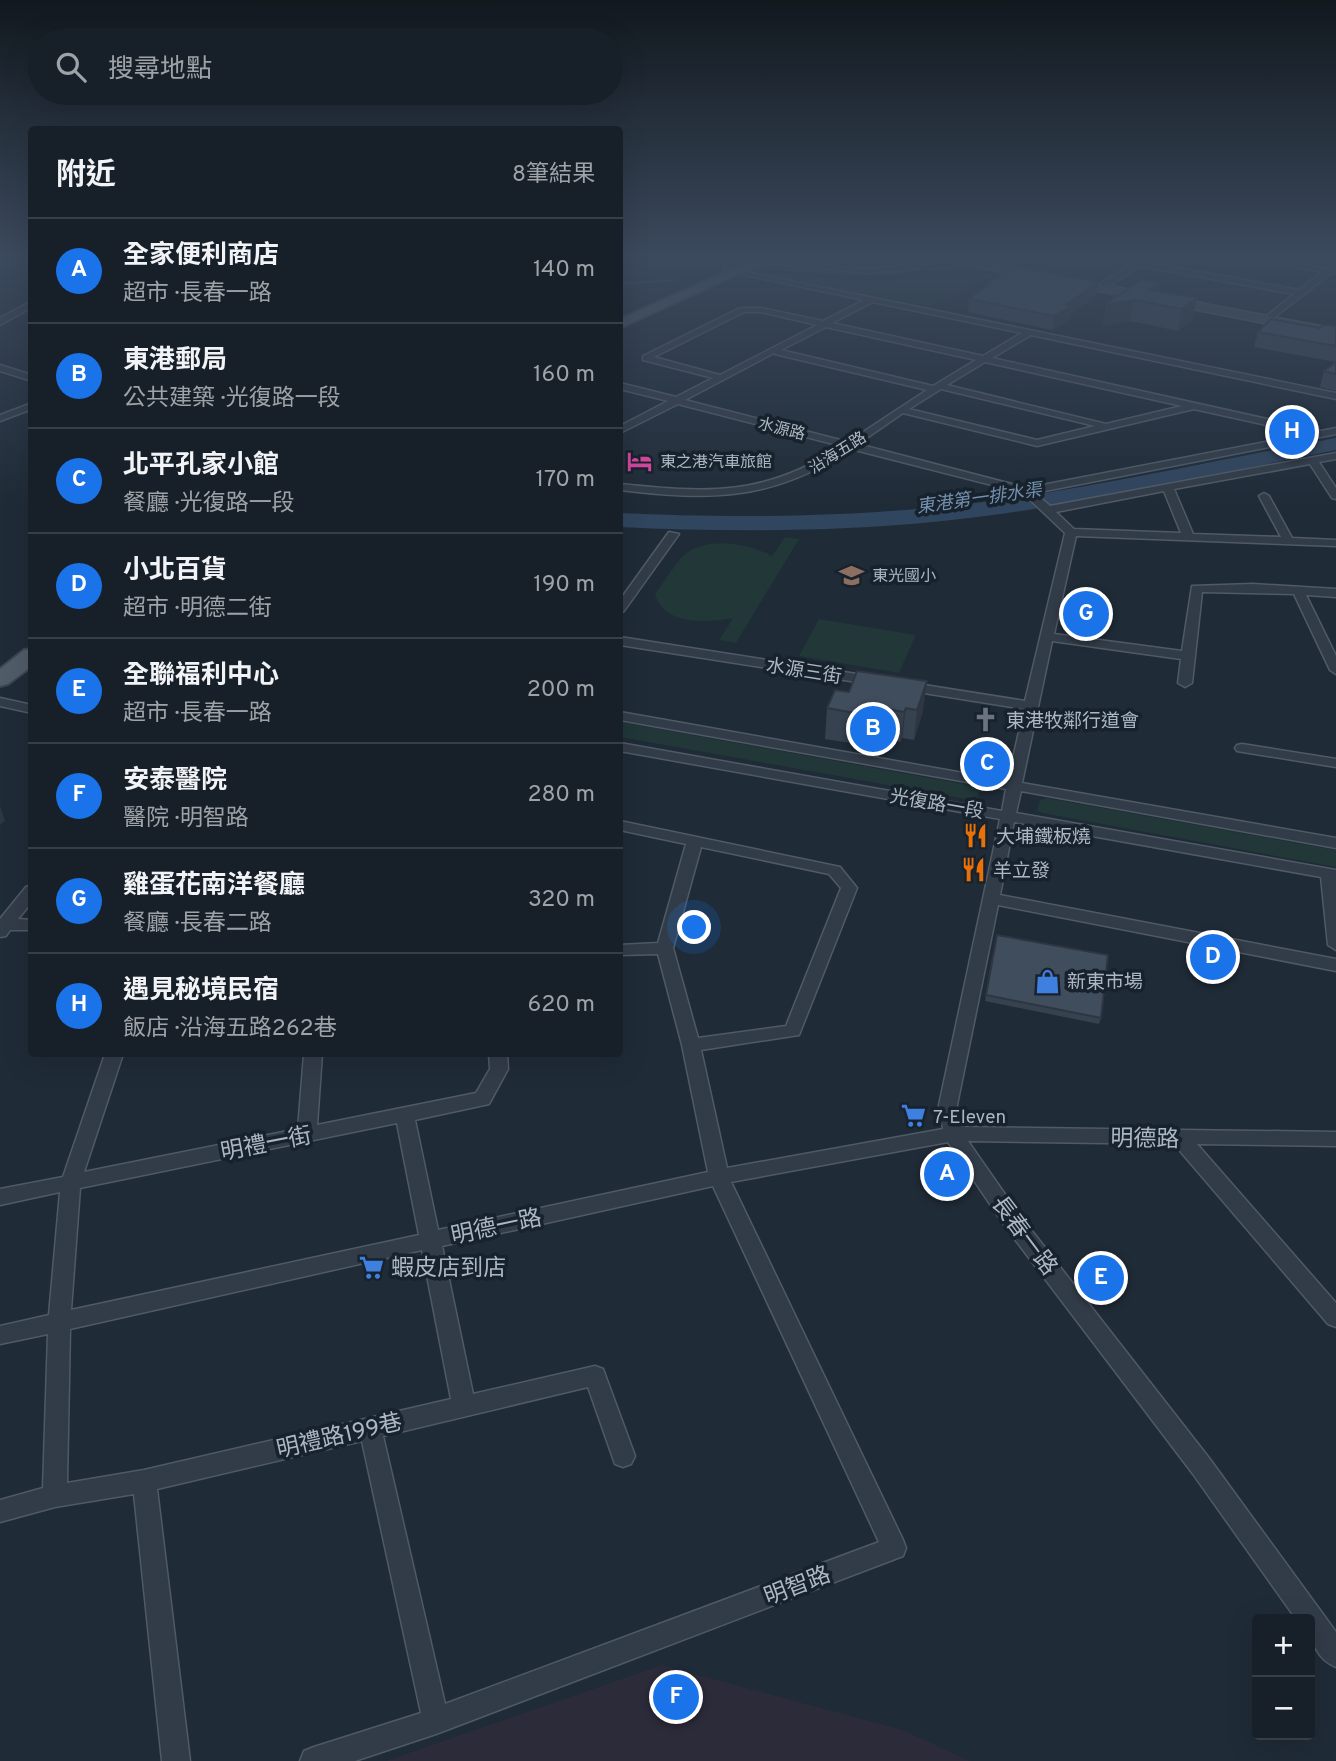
<!DOCTYPE html>
<html lang="zh-TW">
<head>
<meta charset="utf-8">
<style>
  :root { --surface:#172029; --page:#202831; --text:#f1f3f6; --muted:#9ea3a8; --line:#363e46; --accent:#1a73e8 }
  body { margin:0; font-family:Overpass,"Noto Sans TC",sans-serif; background:var(--page); color:var(--text) }
  .controls { position:absolute; right:21px; bottom:21px; display:grid; overflow:hidden; border-radius:7px; box-shadow:0 7px 28px #0002 }
  .controls button { width:63px; height:63px; display:grid; place-items:center; padding:0; border:0; border-bottom:2px solid var(--line); background:var(--surface); color:var(--text); font:35px sans-serif }
  .you { position:absolute; left:695px; top:928px; width:24px; height:24px; margin:-18px; border:5px solid #fff; border-radius:50%; background:#1a73e8; box-shadow:0 0 0 10px #1a73e833 }
  .badge { display:grid; place-items:center; width:46px; height:46px; border-radius:50%; background:var(--accent); color:#fff; font-size:23px; font-weight:700 }
  .pin { position:absolute; translate:-50% -50%; border:4px solid #fff; box-shadow:0 2px 7px #0006 }
  .list { margin:0; padding:0; list-style:none }
  h2 { display:flex; justify-content:space-between; align-items:center; height:91px; margin:0; padding:0 28px; font-size:30px }
  h2 small { font-size:23px; font-weight:400; color:var(--muted) }
  .list li { display:grid; grid-template-columns:46px 1fr auto; gap:21px; align-items:center; box-sizing:border-box; height:105px; padding:0 28px; border-top:2px solid var(--line) }
  .list b { display:block; font-size:26px; white-space:nowrap }
  .list p { margin:0; font-size:23px; white-space:nowrap; color:var(--muted) }
  .list em { font-size:23px; font-style:normal; color:var(--muted) }
  .icon { flex:none; width:38px; height:38px; fill:none; stroke:currentColor; stroke-width:2; stroke-linecap:round; stroke-linejoin:round }
  .map { position:relative; flex:none; width:1336px; height:1761px; overflow:hidden }
  .search { position:absolute; background:var(--surface); box-shadow:0 7px 28px #0002; left:28px; top:28px; width:595px; height:77px; display:flex; align-items:center; gap:18px; box-sizing:border-box; padding:0 24px; border-radius:38px; color:var(--muted); font-size:26px }
  .panel { position:absolute; background:var(--surface); box-shadow:0 7px 28px #0002; left:28px; top:126px; width:595px; height:931px; border-radius:7px }
  .map>svg:first-child { display:block }
  .medical { fill:#2c2b39 }
  .green { fill:#213738 }
  .water { fill:#30455e }
  .lines { fill:none; stroke-linecap:round; stroke-linejoin:round }
  .stream { stroke:#30455e; stroke-width:2.5 }
  .street-casing { stroke:#505a66; stroke-width:3 }
  .secondary-casing { stroke:#505a66; stroke-width:3 }
  .primary-casing { stroke:#3c4651; stroke-width:4 }
  .street { fill:#323c48; fill-rule:evenodd }
  .secondary { fill:#404c5b; fill-rule:evenodd }
  .primary { fill:#505c68; fill-rule:evenodd }
  .wall { fill:#374250 }
  .shaded-wall { fill:#2d3641 }
  .building { fill:#404d5d; stroke:#2d3641; stroke-width:2 }
  .labels { text-anchor:middle; stroke-width:7; stroke-linejoin:round; paint-order:stroke }
  .far-street-label { font-size:16px; fill:#acb7c5; stroke:#18222c }
  .far-poi-label { font-size:16px; fill:#acb7c5; stroke:#18222c; text-anchor:start }
  .far-water-label { font-size:18px; font-style:italic; fill:#7490af; stroke:#18222c }
  .street-label { font-size:19px; fill:#acb7c5; stroke:#18222c }
  .poi-label { font-size:19px; fill:#acb7c5; stroke:#18222c; text-anchor:start }
  .near-street-label { font-size:23px; fill:#acb7c5; stroke:#18222c }
  .near-poi-label { font-size:23px; fill:#acb7c5; stroke:#18222c; text-anchor:start }
</style>
</head>
<body>
<div class="map">
<svg width="1336" height="1761" viewBox="0 0 1336 1761">
  <rect width="100%" height="100%" fill="#1f2b37"/>
  <polygon class="medical" points="662,1665 903,1730 970,1761 386,1761"/>
  <g class="green">
    <polygon points="761,272 855,281 894,280 942,272 997,274 928,308"/>
    <path d="M785 537 799 539 736 643 719 640 733 618C708 623 663 626 655 594 664 582 672 568 682 557 703 535 748 543 772 556Z"/>
    <polygon points="819,619 916,635 899,673 799,656"/>
    <polygon points="620,722 980,787 977,801 620,737"/>
    <polygon points="1046,798 1336,850 1336,867 1042,813 1037,810 1040,800"/>
  </g>
  <path class="water" d="M1336 438V450C1203 476 1068 509 933 522 830 532 723 532 620 527V513C750 519 883 517 1012 498 1120 482 1228 458 1336 438Z"/>
  <g class="lines">
    <g class="stream">
      <polyline points="755,267 853,274 892,273 916,269 965,268 996,259"/>
      <polyline points="620,284 677,280"/>
    </g>
    <defs>
      <g id="street">
        <path d="M927 259H938L913 269 869 273 755 262C773 253 825 266 847 268 875 270 901 268 927 259Z"/>
        <polygon points="1107,259 1140,261 1299,290 1322,272 1252,259 1269,259 1327,269 1336,263 1336,273 1330,274 1267,323 1264,322 1264,318 1294,294 1140,266 1104,289 1098,289 1098,285 1131,265"/>
        <path d="M723 267 1336 393V399L1031 335 992 358 1321 431 1336 428V434L1035 493 1050 506 1336 453V459L1319 462 1336 488V499L1332 498 1310 464 1174 489 1193 534 1281 537 1259 496 1264 493 1269 496 1292 538 1336 540V546L1076 536 1054 634 1182 651 1192 586 1253 584 1336 589V597L1306 595 1336 656V674L1330 670 1294 594 1202 592 1192 683 1185 687 1178 683 1181 659 1052 641 1022 783 1336 838V848L1021 791 1016 813 1336 870V950L1328 945 1321 877 1014 822 1000 895 1336 959V971L998 905 957 1105 961 1127 1336 1132V1146L1197 1144 1336 1303V1327L1328 1324 1174 1144 968 1141 1018 1213 1209 1458 1336 1632V1667C1316 1659 1310 1639 1310 1619H1296L1193 1474 1004 1225 948 1142 731 1182 903 1540 906 1548 903 1556 436 1734 355 1761H300L304 1751 314 1747 421 1713 362 1441 157 1489 190 1761H162L134 1494 55 1507 0 1522V1500L43 1488 48 1334 0 1344V1326L49 1315 60 1192 0 1205V1189L63 1177 105 1054H123L84 1172 298 1129 304 1054H322L317 1125 476 1093 490 1069 489 1054H507L508 1069 489 1104 415 1120 438 1230 708 1172 682 1045 658 954 620 955V945L658 943 686 844 620 830V821L840 867 857 888 799 1035 701 1050 727 1168 943 1129 939 1105 1000 819 620 751V743L1002 811 1006 789 620 720V712L1008 781 1024 709 905 690 898 686 905 682 1025 701 1065 533 1023 493 851 449C772 501 711 501 620 490V484C707 493 765 497 841 446L678 404 620 433V426L668 401 620 389V383L676 397 713 378 643 360V356L740 308H761L823 321 864 300 726 271ZM873 302 1022 333 983 356 832 323ZM744 312H761L817 325 720 375 654 357ZM826 327 976 360 933 386 781 350ZM774 353 775 354 927 390 848 442 685 400ZM985 362 1182 406 1106 424 947 385ZM941 389 1095 426 1037 440 909 409ZM1194 409 1307 434 1027 488 858 444 903 413 1037 446ZM1164 491 1181 533 1074 529 1056 512ZM701 847 829 874 841 888 786 1026 698 1038 673 948ZM397 1123 419 1235 71 1310 80 1188ZM713 1186 879 1542 445 1704 383 1436 588 1387 615 1464 623 1467 631 1464 635 1456 603 1369 595 1366 473 1394 442 1246ZM422 1250 451 1399 144 1470 67 1483 70 1329Z"/>
        <polygon points="32,301 32,307 0,325 0,318"/>
        <polygon points="0,365 32,375 32,381 0,371"/>
        <polygon points="32,403 32,409 0,421 0,415"/>
        <polygon points="669,532 679,534 624,611 620,612 620,600"/>
        <polygon points="620,637 876,677 883,681 876,685 620,645"/>
        <polygon points="0,698 32,705 32,713 0,706"/>
        <polygon points="1242,744 1336,759 1336,767 1237,751 1235,748 1237,745"/>
        <polygon points="32,885 32,902 18,919 32,920 32,930 10,930 6,936 0,937 0,919 26,887"/>
      </g>
      <polygon id="secondary" points="946,259 968,259 1336,329 1336,337 951,262"/>
      <g id="primary">
        <polygon points="755,259 771,259 620,328 620,319"/>
        <polygon points="32,649 32,666 8,684 0,686 0,669 24,650"/>
      </g>
    </defs>
    <use href="#street" class="street-casing"/>
    <use href="#secondary" class="secondary-casing"/>
    <use href="#primary" class="primary-casing"/>
    <use href="#street" class="street"/>
    <use href="#secondary" class="secondary"/>
    <use href="#primary" class="primary"/>
  </g>
  <g class="wall">
    <polygon points="1098,282 1096,296 1071,314 1070,320 1052,330 968,312 969,299"/>
    <polygon points="1159,291 1197,298 1192,320 1178,331 1130,321 1103,326 1106,304"/>
    <polygon points="1336,326 1336,374 1336,362 1254,347 1258,332"/>
    <polygon points="1324,371 1336,374 1336,391 1320,387"/>
    <polygon points="849,692 923,711 914,740 902,738 901,742 866,736 863,745 825,739 827,708"/>
    <polygon points="997,935 1101,1018 1099,1024 985,1001"/>
  </g>
  <g class="shaded-wall">
    <polygon points="1098,282 1096,296 1071,314 1070,320 1052,330 1054,316 1066,305"/>
    <polygon points="1160,283 1156,304 1150,290"/>
    <polygon points="1197,298 1192,320 1178,331 1182,309"/>
    <polygon points="1134,300 1130,321 1103,326 1106,304"/>
    <polygon points="927,681 923,711 914,740 917,710"/>
    <polygon points="869,706 866,736 863,745 866,715"/>
    <polygon points="906,708 902,738 901,742 904,712"/>
    <polygon points="0,806 5,821 0,825"/>
  </g>
  <g class="building">
    <polygon points="1012,266 1098,282 1066,305 1072,306 1054,316 969,299"/>
    <polygon points="1141,280 1160,283 1150,290 1197,298 1182,309 1134,300 1106,304"/>
    <polygon points="1271,319 1319,328 1323,325 1336,326 1336,346 1258,332"/>
    <polygon points="1336,362 1336,374 1324,371"/>
    <polygon points="857,671 927,681 917,710 906,708 904,712 869,706 866,715 827,708 835,690 849,692"/>
    <polygon points="997,935 1108,955 1101,1018 986,995"/>
  </g>
  <linearGradient id="sky" x2="0" y2="1"><stop stop-color="#11181e"/><stop offset="0.51" stop-color="#3c4a5e"/><stop offset="1" stop-color="#3c4a5e" stop-opacity="0"/></linearGradient>
  <rect width="1336" height="505" fill="url(#sky)"/>
  <defs>
    <symbol id="hotel-bare" viewBox="-9 -9 18 18"><path d="M-6-4.5h1.5V1H6V5H4.5V3h-9V5H-6ZM-4 0a1.8 1.8 0 1 1 3.6 0ZM.5 0V-2.5h3Q6-2.5 6 0Z" fill="#d1479c" stroke="#18222c" stroke-width="2.5" paint-order="stroke"/></symbol>
    <symbol id="school-bare" viewBox="-9 -9 18 18"><path d="M0-5L7-2L0 1L-7-2ZM-4 1L0 2.5L4 1V4Q0 6-4 4Z" fill="#8d6e63" stroke="#18222c" stroke-width="2.5" paint-order="stroke"/></symbol>
    <symbol id="church-bare" viewBox="-9 -9 18 18"><path d="M-1.2-6h2.4v3.5h3.3v2.4h-3.3V6h-2.4V-.1h-3.3v-2.4h3.3Z" fill="#6b7280" stroke="#18222c" stroke-width="2.5" paint-order="stroke"/></symbol>
    <symbol id="restaurant-bare" viewBox="-9 -9 18 18"><path d="M-5-6h1v4h1v-4h1v4h1v-4h1v5L-1.5 .5V6h-2V.5L-5-1ZM5-6V6H3V1.5H1.5Q1.5-4 5-6Z" fill="#e8710a" stroke="#18222c" stroke-width="2.5" paint-order="stroke"/></symbol>
    <symbol id="shop-bare" viewBox="-9 -9 18 18"><path d="M-5-2.5h2.3a2.7 3.5 0 0 1 5.4 0H5L5.5 6h-11ZM-1.5-2.5h3a1.5 2.3 0 0 0-3 0Z" fill="#3f7fe0" stroke="#18222c" stroke-width="2.5" paint-order="stroke"/></symbol>
    <symbol id="supermarket-bare" viewBox="-9 -9 18 18"><path d="M-6-5.5h2.5l.6 2H6L4.5 2H-2.5L-4.4-4H-6ZM-1.5 3.2a1.3 1.3 0 1 0 .1 0ZM3 3.2a1.3 1.3 0 1 0 .1 0Z" fill="#3f7fe0" stroke="#18222c" stroke-width="2.5" paint-order="stroke"/></symbol>
  </defs>
  <g fill-rule="evenodd">
    <use href="#hotel-bare" x="622" y="444" width="35" height="35"/>
    <use href="#school-bare" x="834" y="558" width="35" height="35"/>
    <use href="#church-bare" x="968" y="702" width="35" height="35"/>
    <use href="#restaurant-bare" x="958" y="818" width="35" height="35"/>
    <use href="#restaurant-bare" x="956" y="852" width="35" height="35"/>
    <use href="#shop-bare" x="1030" y="964" width="35" height="35"/>
    <use href="#supermarket-bare" x="896" y="1098" width="35" height="35"/>
    <use href="#supermarket-bare" x="354" y="1250" width="35" height="35"/>
  </g>
  <g class="labels">
    <g class="far-street-label">
      <text transform="translate(782 428) rotate(14)" y="6">水源路</text>
      <text transform="translate(837 452) rotate(-32)" y="6">沿海五路</text>
    </g>
    <g class="far-poi-label">
      <text x="660" y="467">東之港汽車旅館</text>
      <text x="872" y="581">東光國小</text>
    </g>
    <g class="far-water-label">
      <text transform="translate(979 498) rotate(-8)" y="6">東港第一排水渠</text>
    </g>
    <g class="street-label">
      <text transform="translate(804 670) rotate(9)" y="7">水源三街</text>
      <text transform="translate(937 803) rotate(10)" y="7">光復路一段</text>
    </g>
    <g class="poi-label">
      <text x="1006" y="727">東港牧鄰行道會</text>
      <text x="996" y="843">大埔鐵板燒</text>
      <text x="993" y="877">羊立發</text>
      <text x="1067" y="988">新東市場</text>
      <text x="933" y="1123">7-Eleven</text>
    </g>
    <g class="near-street-label">
      <text transform="translate(1145 1138) rotate(1)" y="8">明德路</text>
      <text transform="translate(266 1143) rotate(-11)" y="8">明禮一街</text>
      <text transform="translate(496 1226) rotate(-12)" y="8">明德一路</text>
      <text transform="translate(1025 1235) rotate(53)" y="8">長春一路</text>
      <text transform="translate(339 1435) rotate(-13)" y="8">明禮路199巷</text>
      <text transform="translate(797 1585) rotate(-21)" y="8">明智路</text>
    </g>
    <g class="near-poi-label">
      <text x="391" y="1275">蝦皮店到店</text>
    </g>
  </g>
</svg>
<div class="controls">
<button>+</button>
<button>−</button>
</div>
<div class="you"></div>
<div class="pin badge" style="left:947px;top:1174px">A</div>
<div class="pin badge" style="left:873px;top:729px">B</div>
<div class="pin badge" style="left:987px;top:764px">C</div>
<div class="pin badge" style="left:1213px;top:957px">D</div>
<div class="pin badge" style="left:1101px;top:1278px">E</div>
<div class="pin badge" style="left:676px;top:1697px">F</div>
<div class="pin badge" style="left:1086px;top:614px">G</div>
<div class="pin badge" style="left:1292px;top:432px">H</div>
<div class="search"><svg class="icon" aria-label="search" viewBox="0 0 24 24"><circle cx="10" cy="10" r="6"/><path d="M15 15l6 6"/></svg>搜尋地點</div>
<section class="panel">
<h2>附近<small>8筆結果</small></h2>
<ul class="list">
<li><span class="badge">A</span><div><b>全家便利商店</b><p>超市 · 長春一路</p></div><em>140 m</em></li>
<li><span class="badge">B</span><div><b>東港郵局</b><p>公共建築 · 光復路一段</p></div><em>160 m</em></li>
<li><span class="badge">C</span><div><b>北平孔家小館</b><p>餐廳 · 光復路一段</p></div><em>170 m</em></li>
<li><span class="badge">D</span><div><b>小北百貨</b><p>超市 · 明德二街</p></div><em>190 m</em></li>
<li><span class="badge">E</span><div><b>全聯福利中心</b><p>超市 · 長春一路</p></div><em>200 m</em></li>
<li><span class="badge">F</span><div><b>安泰醫院</b><p>醫院 · 明智路</p></div><em>280 m</em></li>
<li><span class="badge">G</span><div><b>雞蛋花南洋餐廳</b><p>餐廳 · 長春二路</p></div><em>320 m</em></li>
<li><span class="badge">H</span><div><b>遇見秘境民宿</b><p>飯店 · 沿海五路262巷</p></div><em>620 m</em></li>
</ul>
</section>
</div>
</body>
</html>
